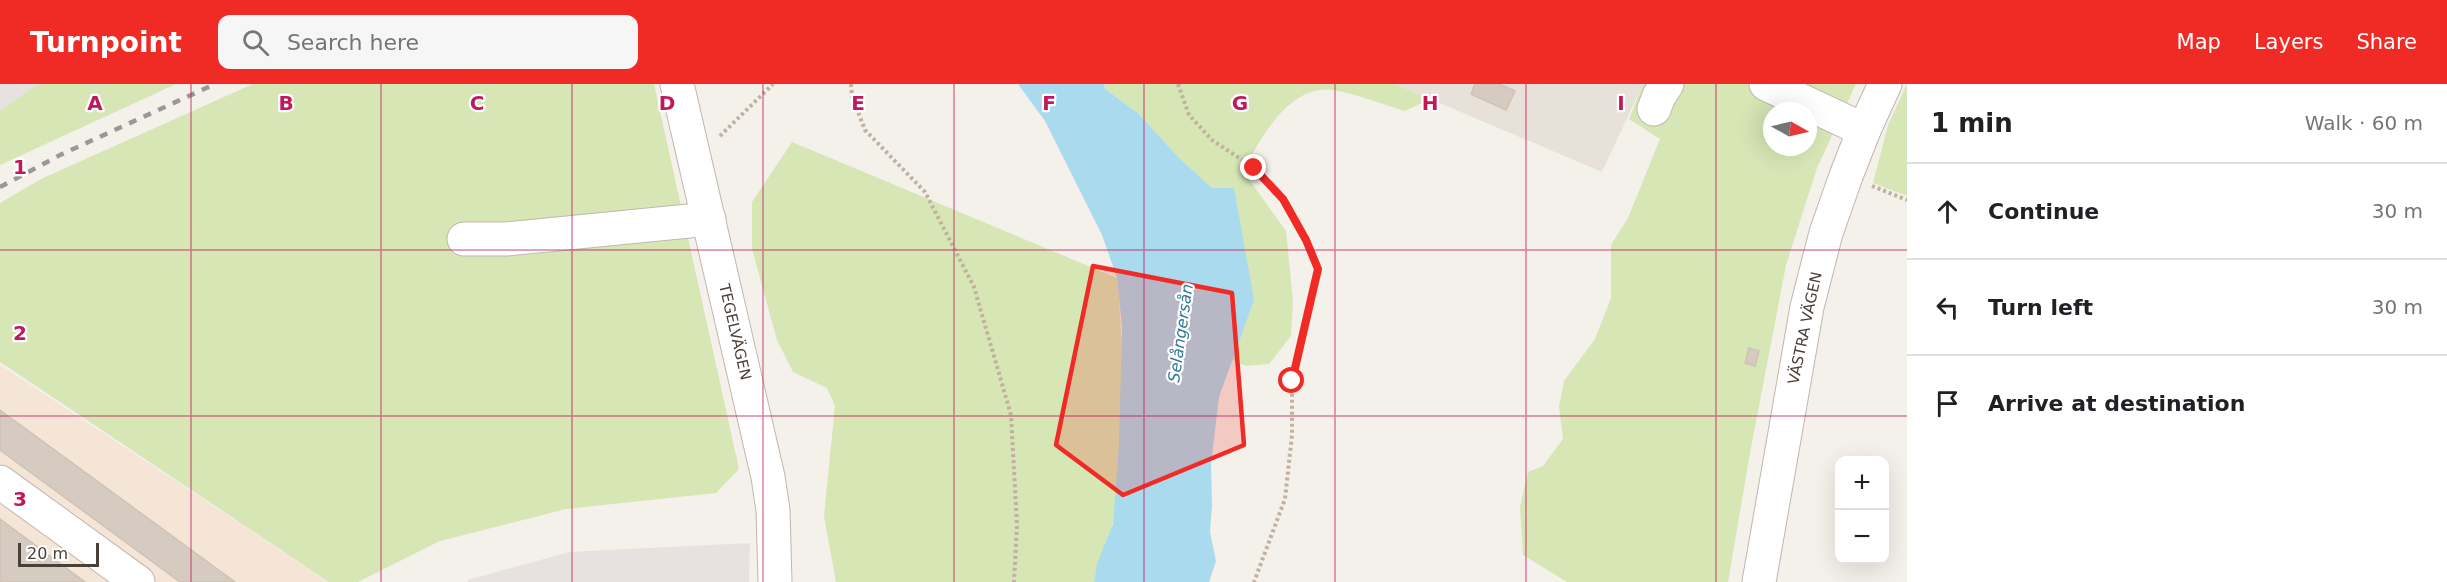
<!DOCTYPE html>
<html lang="en">
<head>
<meta charset="utf-8">
<style>
  :root { --surface:#fff; --page:#f6f6f6; --text:#202124; --muted:#757577; --line:#e0e0e0; --accent:#f02b26 }
  body { margin:0; font-family:"DejaVu Sans",sans-serif; background:var(--page); color:var(--text) }
  .controls { position:absolute; right:18px; bottom:18px; display:grid; overflow:hidden; border-radius:12px; box-shadow:0 6px 24px #0002 }
  .controls button { width:54px; height:54px; display:grid; place-items:center; padding:0; border:0; border-bottom:2px solid var(--line); background:var(--surface); color:var(--text); font:30px sans-serif }
  .compass { position:absolute; left:1763px; top:18px; width:54px; height:54px; border-radius:50%; background:var(--surface); box-shadow:0 6px 24px #0002; rotate:98deg }
  .scale { position:absolute; left:18px; bottom:15px; width:81px; box-sizing:border-box; padding-left:6px; border:3px solid #484039; border-top:0; font-size:16px; line-height:21px; white-space:nowrap; color:#484039; -webkit-text-stroke:4px #fff; paint-order:stroke }
  .stop { position:absolute; width:18px; height:18px; margin:-14px; border:4px solid #f02b26; border-radius:50%; background:#fff }
  .stop.end { background:#f02b26; border-color:#fff; box-shadow:0 2px 6px #0008 }
  .list { margin:0; padding:0; list-style:none }
  h2 { display:flex; justify-content:space-between; align-items:center; height:78px; margin:0; padding:0 24px; font-size:26px }
  h2 small { font-size:20px; font-weight:400; color:var(--muted) }
  .list li { display:grid; grid-template-columns:39px 1fr auto; gap:18px; align-items:center; box-sizing:border-box; height:96px; padding:0 24px; border-top:2px solid var(--line) }
  .list b { display:block; font-size:22px; white-space:nowrap }
  .list em { font-size:20px; font-style:normal; color:var(--muted) }
  .icon { flex:none; width:33px; height:33px; fill:none; stroke:currentColor; stroke-width:2; stroke-linecap:round; stroke-linejoin:round }
  .map { position:relative; flex:none; width:1907px; height:498px; overflow:hidden }
  header { display:flex; align-items:center; gap:36px; box-sizing:border-box; height:84px; padding:0 30px; background:var(--accent); color:#fff }
  header strong { font-size:28px }
  nav { display:flex; gap:33px; margin-inline-start:auto; font-size:21px }
  .search { width:420px; height:54px; background:var(--page); display:flex; align-items:center; gap:15px; box-sizing:border-box; padding:0 21px; border-radius:12px; color:var(--muted); font-size:22px }
  main { display:flex }
  aside { flex:1; background:var(--surface) }
  .map>svg:first-child { display:block }
  .residential { fill:#e8e1d9 }
  .commercial { fill:#f5e5d7 }
  .industrial { fill:#e7e2df }
  .green { fill:#d6e6b5; fill-rule:evenodd }
  .water { fill:#aadaee }
  .building { fill:#d6cbc0; stroke:#d0c2b4; stroke-width:1.5 }
  .lines { fill:none; stroke-linecap:round; stroke-linejoin:round }
  .minor-casing { stroke:#c0b7ad; stroke-width:35 }
  .path { stroke:#c1b19f; stroke-width:4; stroke-dasharray:3 3; stroke-linecap:butt }
  .minor { stroke:#fff; stroke-width:33 }
  .rail { stroke:#989898; stroke-width:4.5; stroke-dasharray:8 8; stroke-linecap:butt }
  .route { stroke:#f02b26; stroke-width:8 }
  .marked { fill:#f02b26; fill-opacity:0.2; stroke:#f02b26; stroke-width:4.5; stroke-linejoin:round }
  .grid { fill:none; stroke:#c2185b; stroke-width:1.5; stroke-opacity:0.55 }
  .labels { text-anchor:middle; stroke-width:4.5; stroke-linejoin:round; paint-order:stroke }
  .street-label { font-size:15px; fill:#484039; stroke:#fff }
  .water-label { font-size:16px; font-style:italic; fill:#307998; stroke:#fff }
  .grid-label { font-size:20px; text-anchor:middle; font-weight:bold; fill:#c2185b; stroke:#fff; stroke-width:4.5; stroke-linejoin:round; paint-order:stroke }
</style>
</head>
<body>
<header>
<strong>Turnpoint</strong>
<div class="search"><svg class="icon" aria-label="search" viewBox="0 0 24 24"><circle cx="10" cy="10" r="6"/><path d="M15 15l6 6"/></svg>Search here</div>
<nav><a>Map</a><a>Layers</a><a>Share</a></nav>
</header>
<main>
<div class="map">
<svg width="1907" height="498" viewBox="0 0 1907 498">
  <rect width="100%" height="100%" fill="#f4f0ea"/>
  <polygon class="residential" points="1395,0 1643,0 1602,88"/>
  <polygon class="commercial" points="0,281 329,498 0,498"/>
  <g class="industrial">
    <polygon points="0,0 39,0 0,28"/>
    <polygon points="750,459 749,498 468,498 468,496 569,468"/>
  </g>
  <g class="green">
    <polygon points="38,0 176,0 0,81 0,27"/>
    <polygon points="253,0 654,0 739,385 716,409 566,425 440,457 358,498 329,498 0,278 0,119 41,95"/>
    <path d="M1104 0H1395L1430 15 1405 27C1381 20 1357 10 1333 6 1289 0 1260 55 1243 87L1286 147 1293 217 1291 252 1269 280 1246 282 1232 276 1240 254 1212 104 1178 73 1138 29 1105 5Z"/>
    <path d="M1643 0H1856L1817 84 1786 181 1750 369 1728 498H1567L1523 471 1520 423 1528 388 1543 382 1563 355 1559 323 1564 297 1595 255 1611 214V161L1628 134 1660 55 1629 35ZM1772 27H1808V63H1772Z"/>
    <polygon points="1907,0 1907,112 1873,99 1888,41"/>
    <path d="M792 58 1117 194C1125 270 1123 361 1113 437 1111 457 1097 477 1094 498H836L824 432 835 322 827 304 793 288 777 256 752 165V118Z"/>
  </g>
  <polygon class="water" points="1018,0 1104,0 1105,5 1138,29 1178,73 1212,104 1234,104 1254,216 1219,313 1211,380 1212,421 1210,448 1216,477 1209,498 1094,498 1097,480 1113,440 1119,360 1122,243 1117,194 1102,151 1045,37"/>
  <g class="building">
    <polygon points="1475,0 1499,0 1515,7 1506,26 1471,10"/>
    <polygon points="1749,264 1759,267 1755,282 1745,279"/>
    <polygon points="0,326 235,498 180,498 0,366"/>
    <polygon points="0,435 85,498 0,498"/>
  </g>
  <g class="lines">
    <defs>
      <g id="minor">
        <polyline points="677,0 768,393 773,426 775,498"/>
        <polyline points="1766,0 1864,46"/>
        <polyline points="1654,25 1659,12 1667,0"/>
        <polyline points="464,155 506,155 709,135"/>
        <polyline points="0,398 138,498"/>
        <polyline points="1759,498 1807,223 1826,149 1846,92 1864,46 1885,0"/>
      </g>
    </defs>
    <use href="#minor" class="minor-casing"/>
    <g class="path">
      <polyline points="851,0 852,12 865,46 925,108 974,203 1011,331 1017,441 1014,498"/>
      <polyline points="1178,0 1189,31 1212,56 1254,84 1283,115 1306,156 1318,185 1292,297 1292,351 1285,415 1254,498"/>
      <polyline points="720,52 773,0"/>
      <polyline points="1872,102 1907,116"/>
    </g>
    <use href="#minor" class="minor"/>
    <polyline class="rail" points="0,103 60,71 215,0"/>
  </g>
  <g class="lines">
    <polyline class="route" points="1254,84 1283,115 1306,156 1318,185 1292,297"/>
  </g>
  <path class="marked" d="M1093 182 1232 209 1244 361 1123 411 1056 361Z"/>
  <path class="grid" d="M191 0V498M381 0V498M572 0V498M763 0V498M954 0V498M1144 0V498M1335 0V498M1526 0V498M1716 0V498M0 166H1907M0 332H1907"/>
  <g class="labels">
    <g class="street-label">
      <text transform="translate(1805 244) rotate(-78)" y="5">VÄSTRA VÄGEN</text>
      <text transform="translate(735 248) rotate(77)" y="5">TEGELVÄGEN</text>
    </g>
    <g class="water-label">
      <text transform="translate(1180 249) rotate(-82)" y="6">Selångersån</text>
    </g>
  </g>
  <g class="grid-label">
    <text x="95" y="26">A</text>
    <text x="286" y="26">B</text>
    <text x="477" y="26">C</text>
    <text x="667" y="26">D</text>
    <text x="858" y="26">E</text>
    <text x="1049" y="26">F</text>
    <text x="1240" y="26">G</text>
    <text x="1430" y="26">H</text>
    <text x="1621" y="26">I</text>
    <text x="20" y="90">1</text>
    <text x="20" y="256">2</text>
    <text x="20" y="422">3</text>
  </g>
</svg>
<div class="controls">
<button>+</button>
<button>−</button>
</div>
<svg class="compass" viewBox="-18 -18 36 36"><path d="M0-13l5 13h-10z" fill="#e53935"/><path d="M0 13l5-13h-10z" fill="#757577"/></svg>
<div class="scale">20 m</div>
<div class="stop" style="left:1292px;top:297px"></div>
<div class="stop end" style="left:1254px;top:84px"></div>
</div>
<aside>
<h2>1 min<small>Walk · 60 m</small></h2>
<ul class="list">
<li><svg class="icon" aria-label="ahead" viewBox="0 0 24 24"><path d="M12 20V5M6 11l6-6 6 6"/></svg><div><b>Continue</b></div><em>30 m</em></li>
<li><svg class="icon" aria-label="left" viewBox="0 0 24 24"><path d="M17 20v-9H6M10 6l-5 5 5 5"/></svg><div><b>Turn left</b></div><em>30 m</em></li>
<li><svg class="icon" aria-label="arrive" viewBox="0 0 24 24"><path d="M6 21V4h12l-3 4 3 4H6"/></svg><div><b>Arrive at destination</b></div></li>
</ul>
</aside>
</main>
</body>
</html>
